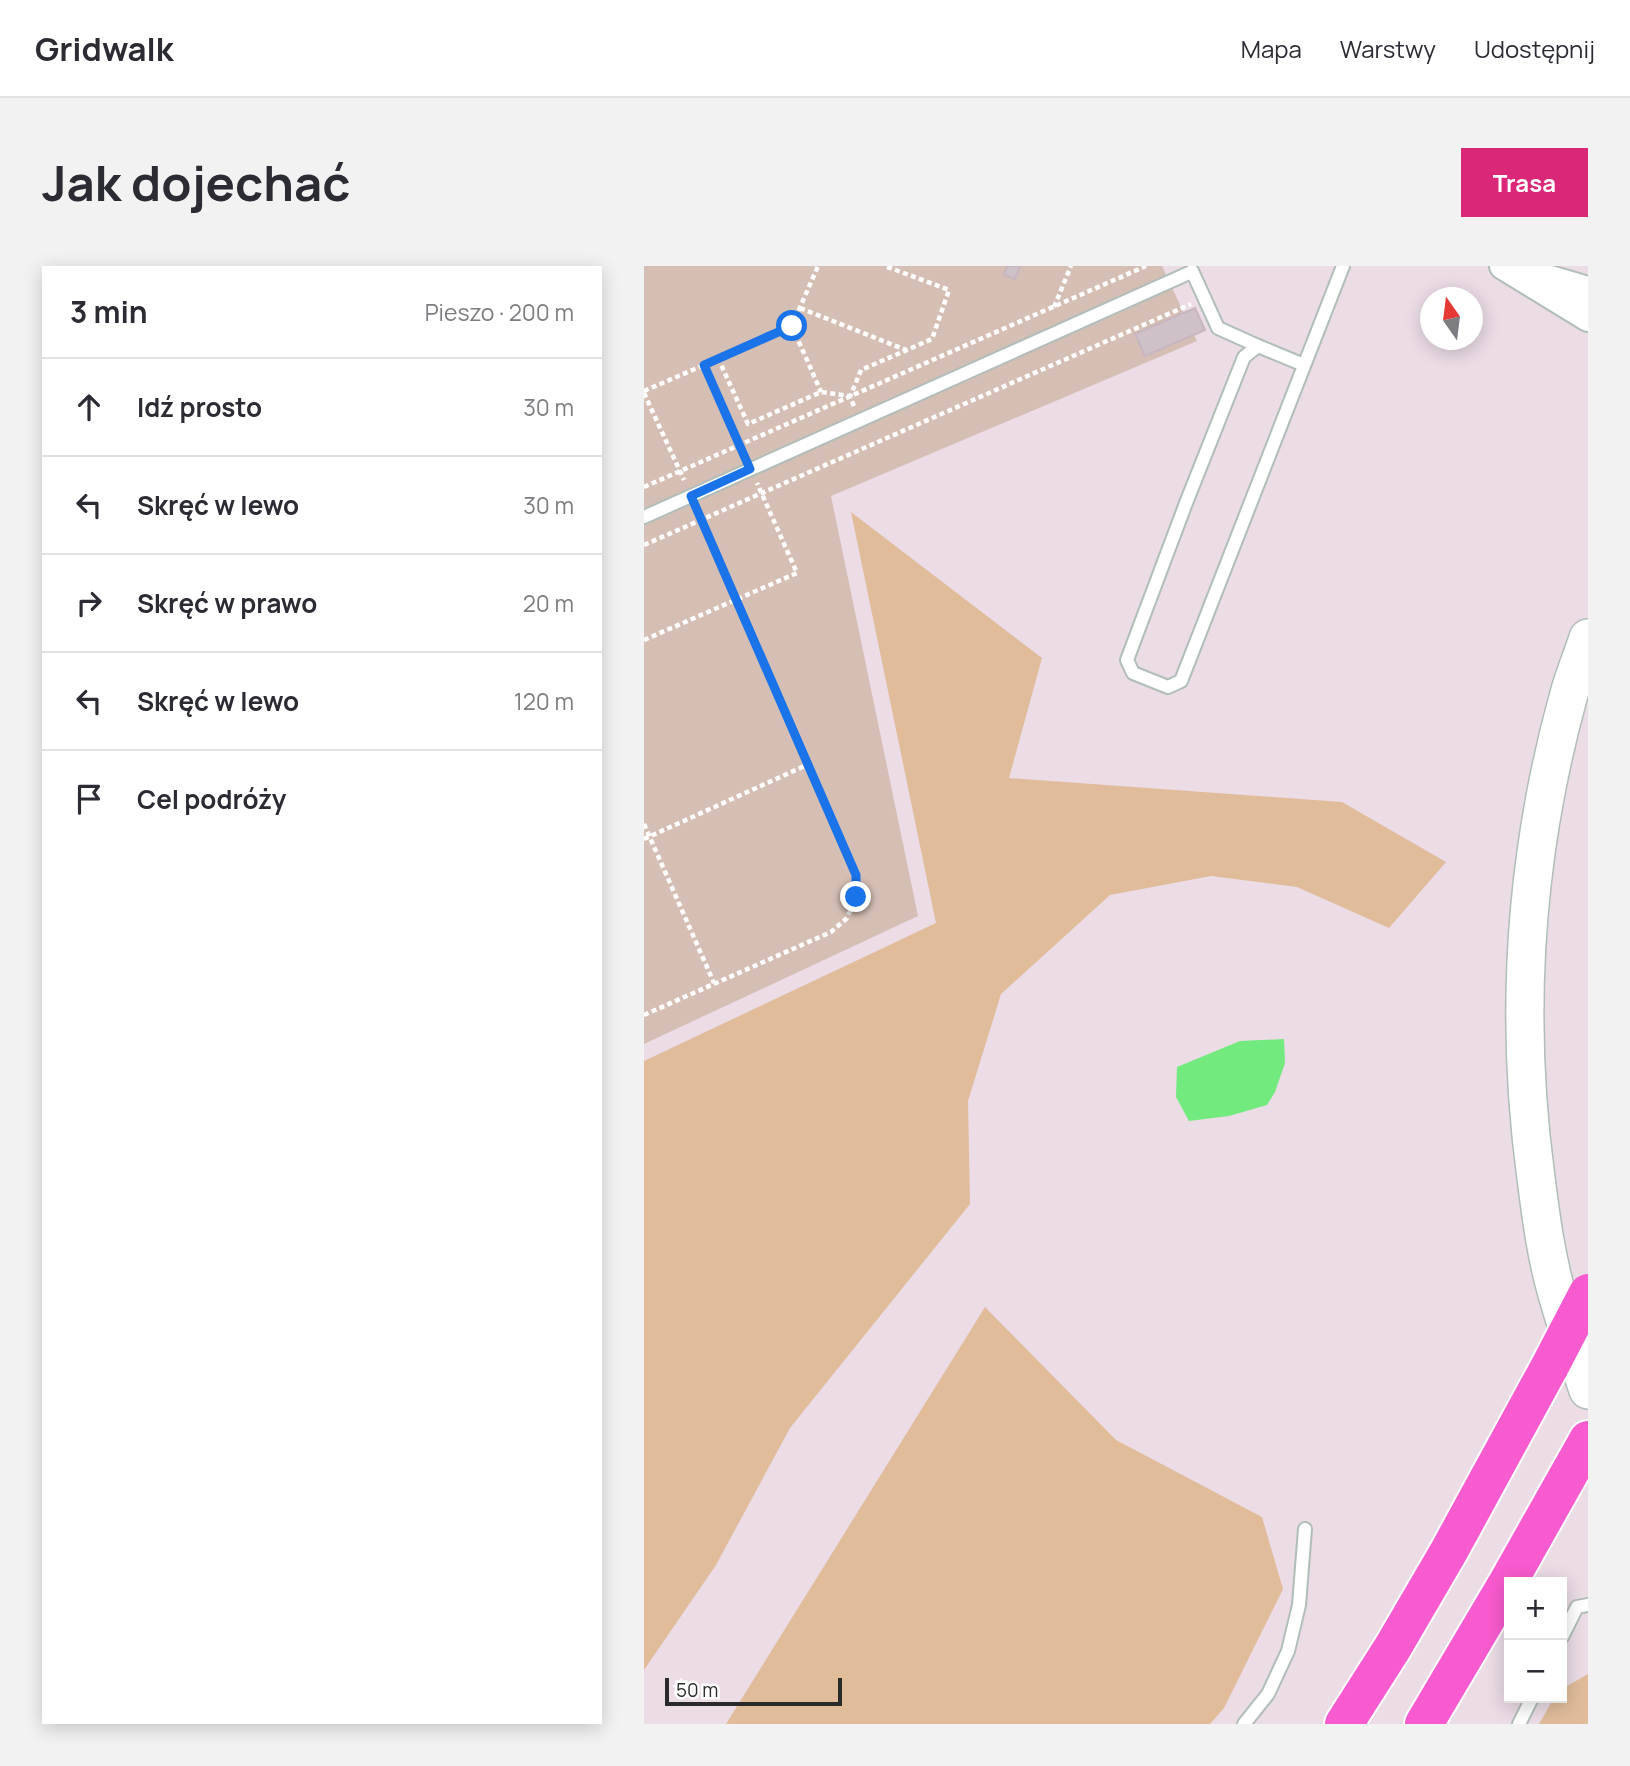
<!DOCTYPE html>
<html lang="pl">
<head>
<meta charset="utf-8">
<style>
  :root { --surface:#fff; --page:#f2f2f3; --text:#2b2b33; --muted:#7c7c81; --line:#e1e1e2; --accent:#db2777 }
  body { margin:0; font-family:Manrope,sans-serif; background:var(--page); color:var(--text) }
  .controls { position:absolute; right:21px; bottom:21px; display:grid; overflow:hidden; border-radius:0px; box-shadow:0 4px 18px #0003 }
  .controls button { width:63px; height:63px; display:grid; place-items:center; padding:0; border:0; border-bottom:2px solid var(--line); background:var(--surface); color:var(--text); font:35px sans-serif }
  .compass { position:absolute; left:776px; top:21px; width:63px; height:63px; border-radius:50%; background:var(--surface); box-shadow:0 4px 18px #0003; rotate:346deg }
  .scale { position:absolute; left:21px; bottom:18px; width:177px; box-sizing:border-box; padding-left:7px; border:4px solid #2a2a2a; border-top:0; font-size:19px; line-height:24px; white-space:nowrap; color:#2a2a2a; -webkit-text-stroke:5px #fff; paint-order:stroke }
  .stop { position:absolute; width:21px; height:21px; margin:-16px; border:5px solid #1a73e8; border-radius:50%; background:#fff }
  .stop.end { background:#1a73e8; border-color:#fff; box-shadow:0 2px 7px #0008 }
  .list { margin:0; padding:0; list-style:none }
  h2 { display:flex; justify-content:space-between; align-items:center; height:91px; margin:0; padding:0 28px; font-size:30px }
  h2 small { font-size:23px; font-weight:400; color:var(--muted) }
  .list li { display:grid; grid-template-columns:46px 1fr auto; gap:21px; align-items:center; box-sizing:border-box; height:98px; padding:0 28px; border-top:2px solid var(--line) }
  .list b { display:block; font-size:26px; white-space:nowrap }
  .list em { font-size:23px; font-style:normal; color:var(--muted) }
  .icon { flex:none; width:38px; height:38px; fill:none; stroke:currentColor; stroke-width:2; stroke-linecap:round; stroke-linejoin:round }
  .map { position:relative; flex:none; width:944px; height:1458px; overflow:hidden; border-radius:0px }
  header { display:flex; align-items:center; gap:42px; box-sizing:border-box; height:98px; padding:0 35px; background:var(--surface); border-bottom:2px solid var(--line) }
  header strong { font-size:33px }
  nav { display:flex; gap:38px; margin-inline-start:auto; font-size:24px }
  .intro { display:flex; align-items:center; justify-content:space-between; box-sizing:border-box; height:168px; padding:0 42px }
  h1 { margin:0; font-size:49px }
  .button { padding:18px 32px; border-radius:0px; background:var(--accent); color:#fff; font-size:24px; font-weight:700 }
  main { display:flex; gap:42px; padding:0 42px }
  aside { flex:1; background:var(--surface); border-radius:0px; box-shadow:0 4px 18px #0003 }
  .map>svg:first-child { display:block }
  .green { fill:#e0bc9b }
  .cemetery { fill:#d5bfb4 }
  .water { fill:#73ea7e }
  .building { fill:#cec1c8; stroke:#c7b6bf; stroke-width:2 }
  .lines { fill:none; stroke-linecap:round; stroke-linejoin:round }
  .service-casing { stroke:#b0bdb8; stroke-width:16 }
  .minor-casing { stroke:#b0bdb8; stroke-width:30 }
  .secondary-casing { stroke:#b0bdb8; stroke-width:40 }
  .motorway-casing { stroke:#fff; stroke-width:42 }
  .path { stroke:#fff; stroke-width:4.5; stroke-dasharray:5 3.5; stroke-linecap:butt }
  .service { stroke:#fff; stroke-width:12 }
  .minor { stroke:#fff; stroke-width:26 }
  .secondary { stroke:#fff; stroke-width:37 }
  .motorway { stroke:#f85bcf; stroke-width:38 }
  .motorway-bridge-casing { stroke:#fff; stroke-width:42; stroke-linecap:butt }
  .motorway-bridge { stroke:#f85bcf; stroke-width:38 }
  .route { stroke:#1a73e8; stroke-width:9 }
</style>
</head>
<body>
<header>
<strong>Gridwalk</strong>
<nav><a>Mapa</a><a>Warstwy</a><a>Udostępnij</a></nav>
</header>
<div class="intro"><h1>Jak dojechać</h1><a class="button">Trasa</a></div>
<main>
<aside>
<h2>3 min<small>Pieszo · 200 m</small></h2>
<ul class="list">
<li><svg class="icon" aria-label="ahead" viewBox="0 0 24 24"><path d="M12 20V5M6 11l6-6 6 6"/></svg><div><b>Idź prosto</b></div><em>30 m</em></li>
<li><svg class="icon" aria-label="left" viewBox="0 0 24 24"><path d="M17 20v-9H6M10 6l-5 5 5 5"/></svg><div><b>Skręć w lewo</b></div><em>30 m</em></li>
<li><svg class="icon" aria-label="right" viewBox="0 0 24 24"><path d="M7 20v-9h11M14 6l5 5-5 5"/></svg><div><b>Skręć w prawo</b></div><em>20 m</em></li>
<li><svg class="icon" aria-label="left" viewBox="0 0 24 24"><path d="M17 20v-9H6M10 6l-5 5 5 5"/></svg><div><b>Skręć w lewo</b></div><em>120 m</em></li>
<li><svg class="icon" aria-label="arrive" viewBox="0 0 24 24"><path d="M6 21V4h12l-3 4 3 4H6"/></svg><div><b>Cel podróży</b></div></li>
</ul>
</aside>
<div class="map">
<svg width="944" height="1458" viewBox="0 0 944 1458">
  <rect width="100%" height="100%" fill="#ebdce6"/>
  <g class="green">
    <polygon points="207,246 398,392 365,512 698,536 802,596 745,662 653,621 567,610 466,629 357,728 324,835 326,938 146,1162 72,1299 0,1404 0,795 292,657"/>
    <polygon points="341,1041 472,1174 618,1251 639,1323 580,1442 566,1458 82,1458"/>
    <polygon points="944,1408 944,1458 895,1458 910,1432 918,1432 918,1423"/>
  </g>
  <polygon class="cemetery" points="0,0 518,0 553,75 187,230 274,650 0,778"/>
  <polygon class="water" points="640,773 641,797 631,826 623,839 585,850 545,855 532,831 533,801 596,775"/>
  <g class="building">
    <polygon points="363,0 376,0 371,13 360,9"/>
    <polygon points="551,42 561,64 501,90 491,68"/>
  </g>
  <g class="lines">
    <defs>
      <g id="service">
        <polyline points="548,5 574,62 614,80"/>
        <polyline points="660,99 614,80 600,91 542,237 483,394 489,407 524,421 537,415 699,0"/>
        <polyline points="0,251 545,7"/>
        <polyline points="918,1371 933,1341 944,1339"/>
        <polyline points="600,1458 624,1428 644,1385 655,1339 661,1263"/>
        <polyline points="875,1458 888,1432"/>
      </g>
      <g id="minor">
        <polyline points="859,0 944,52"/>
        <polyline points="889,8 944,24"/>
      </g>
      <path id="secondary" d="M944 372C938 391 930 409 925 428 881 586 870 750 892 912 897 951 902 990 913 1028 922 1060 933 1092 944 1124"/>
      <g id="motorway">
        <polyline points="700,1458 749,1381 805,1285 906,1100"/>
        <polyline points="780,1458 864,1316 944,1174"/>
      </g>
    </defs>
    <use href="#service" class="service-casing"/>
    <use href="#minor" class="minor-casing"/>
    <use href="#secondary" class="secondary-casing"/>
    <use href="#motorway" class="motorway-casing"/>
    <g class="path">
      <polyline points="410,41 427,0"/>
      <polyline points="156,42 262,84"/>
      <polyline points="148,60 177,126"/>
      <polyline points="74,92 104,158 177,126 205,130"/>
      <polyline points="0,125 60,99"/>
      <polyline points="0,127 40,214"/>
      <polyline points="210,140 206,131 217,104 288,73 305,24 241,0"/>
      <polyline points="100,190 60,99 148,60 174,0"/>
      <polyline points="0,221 502,0"/>
      <polyline points="0,279 547,38"/>
      <polyline points="0,374 153,307 113,217"/>
      <polyline points="0,558 70,717"/>
      <polyline points="0,573 165,498"/>
      <polyline points="0,749 187,666 203,652 212,631 212,609 165,498 54,245"/>
    </g>
    <use href="#service" class="service"/>
    <use href="#minor" class="minor"/>
    <use href="#secondary" class="secondary"/>
    <use href="#motorway" class="motorway"/>
    <defs>
      <polyline id="motorway-bridge" points="906,1100 944,1027"/>
    </defs>
    <use href="#motorway-bridge" class="motorway-bridge-casing"/>
    <use href="#motorway-bridge" class="motorway-bridge"/>
  </g>
  <g class="lines">
    <polyline class="route" points="148,60 60,99 106,203 47,230 212,609 212,631"/>
  </g>
</svg>
<div class="controls">
<button>+</button>
<button>−</button>
</div>
<svg class="compass" viewBox="-18 -18 36 36"><path d="M0-13l5 13h-10z" fill="#e53935"/><path d="M0 13l5-13h-10z" fill="#7c7c81"/></svg>
<div class="scale">50 m</div>
<div class="stop" style="left:148px;top:60px"></div>
<div class="stop end" style="left:212px;top:631px"></div>
</div>
</main>
</body>
</html>
